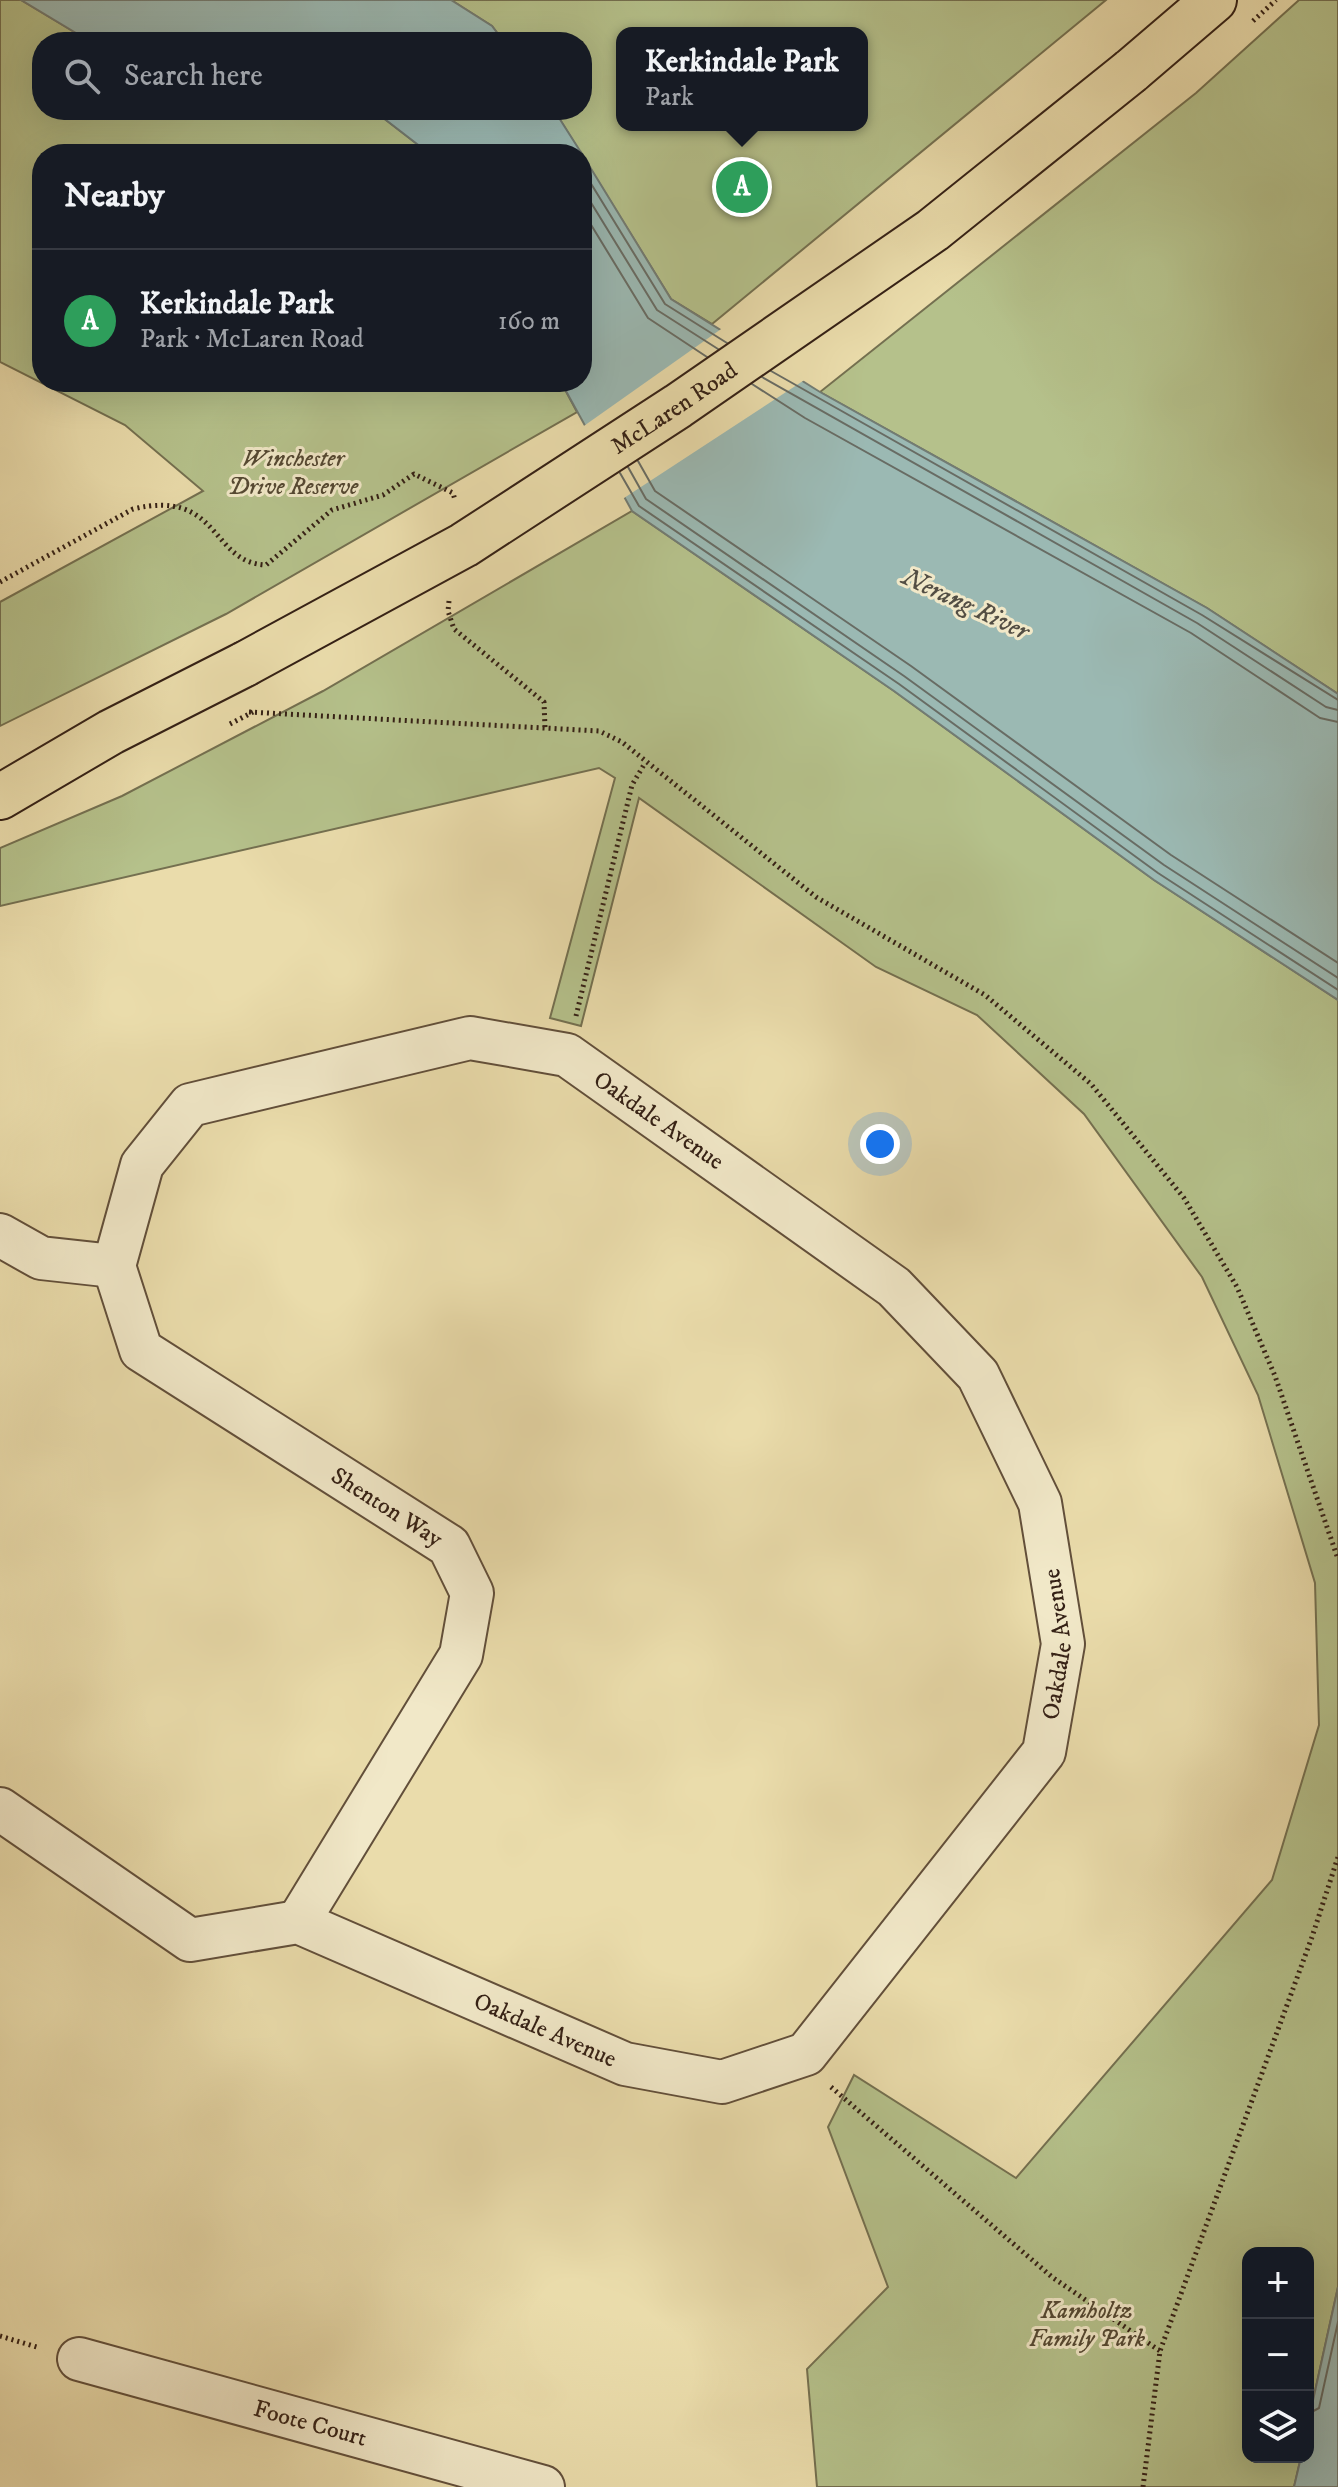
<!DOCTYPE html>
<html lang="en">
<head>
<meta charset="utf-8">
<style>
  :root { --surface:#171b24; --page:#20242c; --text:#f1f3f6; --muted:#9ea1a6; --line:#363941; --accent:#c59692 }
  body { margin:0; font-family:"IM FELL DW Pica",serif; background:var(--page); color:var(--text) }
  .controls { position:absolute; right:24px; bottom:24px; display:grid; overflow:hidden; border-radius:16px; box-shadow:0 8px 32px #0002 }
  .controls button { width:72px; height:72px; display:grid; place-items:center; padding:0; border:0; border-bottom:2px solid var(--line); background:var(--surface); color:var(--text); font:40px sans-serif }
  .you { position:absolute; left:880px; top:1144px; width:28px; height:28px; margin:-20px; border:6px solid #fff; border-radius:50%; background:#1a73e8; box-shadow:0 0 0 12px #1a73e833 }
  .badge { display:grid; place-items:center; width:52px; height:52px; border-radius:50%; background:var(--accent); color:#fff; font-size:26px; font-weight:700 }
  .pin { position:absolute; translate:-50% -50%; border:4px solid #fff; box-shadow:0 2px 8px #0006 }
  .popup { position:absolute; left:616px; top:27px; width:252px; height:104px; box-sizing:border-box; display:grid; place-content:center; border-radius:16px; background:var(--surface); filter:drop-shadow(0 2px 6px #0005); font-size:26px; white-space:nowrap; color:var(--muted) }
  .popup b { font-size:30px; color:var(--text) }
  .popup::after { content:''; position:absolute; left:50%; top:100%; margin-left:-16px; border:16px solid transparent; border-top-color:var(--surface) }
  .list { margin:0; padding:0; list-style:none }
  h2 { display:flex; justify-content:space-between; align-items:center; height:104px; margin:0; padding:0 32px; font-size:34px }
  h2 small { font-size:26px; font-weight:400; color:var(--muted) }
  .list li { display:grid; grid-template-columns:52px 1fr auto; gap:24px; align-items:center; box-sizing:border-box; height:144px; padding:0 32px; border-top:2px solid var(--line) }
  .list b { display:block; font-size:30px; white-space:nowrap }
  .list p { margin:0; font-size:26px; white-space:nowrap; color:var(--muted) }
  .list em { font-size:26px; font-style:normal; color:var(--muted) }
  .icon { flex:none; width:44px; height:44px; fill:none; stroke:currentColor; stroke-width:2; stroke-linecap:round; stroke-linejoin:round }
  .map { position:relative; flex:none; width:1338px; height:2487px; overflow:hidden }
  .search { position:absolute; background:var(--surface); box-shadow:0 8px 32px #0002; left:32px; top:32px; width:560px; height:88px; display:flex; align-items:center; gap:20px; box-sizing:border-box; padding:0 28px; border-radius:32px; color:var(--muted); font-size:30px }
  .panel { position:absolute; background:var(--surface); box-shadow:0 8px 32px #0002; left:32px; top:144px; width:560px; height:248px; border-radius:32px }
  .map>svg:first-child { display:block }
  .green { fill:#b5c18b; stroke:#747050; stroke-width:2; fill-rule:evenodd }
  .water { fill:#9bb9b3; stroke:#727c74; stroke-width:2 }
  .pier { fill:#eadcab }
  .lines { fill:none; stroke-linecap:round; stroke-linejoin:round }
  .shore { stroke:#686c64; stroke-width:2 }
  .minor-casing { stroke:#624f3a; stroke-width:46 }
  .major-casing { stroke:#342015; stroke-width:48 }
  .path { stroke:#342015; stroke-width:5; stroke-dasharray:2 4; stroke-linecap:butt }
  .minor { stroke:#f1e8c8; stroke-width:42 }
  .major { stroke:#eadcab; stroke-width:44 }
  .major-bridge-casing { stroke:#342015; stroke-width:48; stroke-linecap:butt }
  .major-bridge { stroke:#eadcab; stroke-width:44 }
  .labels { text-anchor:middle; stroke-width:6; stroke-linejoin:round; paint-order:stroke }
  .street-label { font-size:24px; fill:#342015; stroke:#f1e8c8 }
  .park-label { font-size:24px; font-style:italic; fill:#544832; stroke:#f1e8c8 }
  .water-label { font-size:26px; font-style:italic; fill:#534e44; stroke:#f1e8c8 }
</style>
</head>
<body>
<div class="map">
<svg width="1338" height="2487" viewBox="0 0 1338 2487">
  <rect width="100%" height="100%" fill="#eadcab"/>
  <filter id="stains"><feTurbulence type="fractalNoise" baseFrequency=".0025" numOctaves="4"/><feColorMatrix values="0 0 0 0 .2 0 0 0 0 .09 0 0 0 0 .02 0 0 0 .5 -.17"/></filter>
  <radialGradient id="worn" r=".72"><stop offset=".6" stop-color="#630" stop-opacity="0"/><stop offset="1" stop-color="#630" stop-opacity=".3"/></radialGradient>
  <g class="green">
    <polygon points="0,0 21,0 91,42 42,42 42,110 373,110 430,154 42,154 42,382 561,382 577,412 226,614 0,726 0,602 203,491 125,425 0,362"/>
    <path d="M451 0H1106L712 324 671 299 554 110H582V42H504L492 26ZM622 33H862V125H622Z"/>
    <polygon points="1299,0 1338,0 1338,694 1207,608 820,392 1196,93"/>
    <polygon points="632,511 894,691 1154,880 1338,1000 1338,2287 1308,2423 1308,2253 1248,2253 1248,2457 1301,2457 1294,2487 817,2487 807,2369 888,2287 828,2127 854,2075 1016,2178 1272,1880 1319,1725 1315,1583 1258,1395 1202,1277 1084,1114 977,1015 876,967 639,798 581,1026 550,1018 615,778 599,768 0,906 0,848 122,796 323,691"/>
  </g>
  <g class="water">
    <polygon points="21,0 451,0 492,26 504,42 91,42"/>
    <polygon points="373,110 554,110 582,154 430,154"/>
    <polygon points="582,154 671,299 820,392 1207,608 1338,694 1338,1000 1154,880 894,691 632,511 561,382 582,382"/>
    <polygon points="1338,2287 1338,2487 1294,2487 1301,2457 1308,2457 1308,2423"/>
  </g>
  <polygon class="pier" points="724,327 806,379 621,500 581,428"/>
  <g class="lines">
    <g class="shore">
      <polyline points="582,169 665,304 727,343"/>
      <polyline points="582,188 657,310 718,349"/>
      <polyline points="582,210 648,318 707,357"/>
      <polyline points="771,371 1202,615 1338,700"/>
      <polyline points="762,377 1197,623 1326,707 1338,710"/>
      <polyline points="752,384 805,418 1191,633 1320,718 1338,722"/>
      <polyline points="638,461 655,491 911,666 1171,855 1338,963"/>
      <polyline points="628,467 646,499 904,676 1164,865 1338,978"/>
      <polyline points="620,473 639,506 899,684 1158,873 1338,990"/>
      <polyline points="1308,2414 1319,2408 1338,2322"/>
    </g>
    <defs>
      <g id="minor">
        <polyline points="0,1235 41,1258 114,1266"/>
        <path id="s1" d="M114 1266 141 1350 449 1546 472 1593 461 1655 298 1922"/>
        <path id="s2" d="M0 1809 190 1940 298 1922 625 2064 722 2082 806 2054 1044 1752 1063 1644 1040 1503 978 1375 894 1287 567 1055 470 1038 190 1105 142 1165 114 1266"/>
        <path id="s3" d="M79 2359 543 2487"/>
      </g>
      <g id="major">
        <polyline points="1131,71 1214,0"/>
        <polyline points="0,797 111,732 245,664"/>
      </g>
    </defs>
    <use href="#minor" class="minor-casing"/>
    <use href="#major" class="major-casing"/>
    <g class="path">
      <polyline points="1253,21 1276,0"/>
      <path d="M0 582 133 509C221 488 210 563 266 565L332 510 383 495 414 474 453 493 455 500"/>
      <polyline points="449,601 448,611 454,629 544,702 545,728"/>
      <polyline points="249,712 599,731 622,742 816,897 985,995 1091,1084 1184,1198 1237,1287 1275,1376 1338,1559"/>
      <polyline points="230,724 253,712"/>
      <polyline points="576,1016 632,785 645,763"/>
      <polyline points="831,2087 1052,2277 1160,2351"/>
      <polyline points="0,2336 40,2348"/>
      <polyline points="1143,2487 1160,2351 1312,1937 1338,1857"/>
    </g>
    <use href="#minor" class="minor"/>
    <use href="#major" class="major"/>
    <defs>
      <g id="major-bridge">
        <path id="s4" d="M245 664 464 545 678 406 933 230 1131 71"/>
      </g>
    </defs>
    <use href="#major-bridge" class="major-bridge-casing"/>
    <use href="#major-bridge" class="major-bridge"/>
  </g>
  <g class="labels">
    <g class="street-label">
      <text dy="8" stroke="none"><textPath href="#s4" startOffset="500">McLaren Road</textPath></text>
      <text transform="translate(659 1120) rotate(35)" y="8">Oakdale Avenue</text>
      <text dy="8" stroke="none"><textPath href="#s1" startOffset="380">Shenton Way</textPath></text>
      <text dy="8" stroke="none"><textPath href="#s2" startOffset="1378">Oakdale Avenue</textPath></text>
      <text dy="8" stroke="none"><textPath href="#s2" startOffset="610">Oakdale Avenue</textPath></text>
      <text dy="8" stroke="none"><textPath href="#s3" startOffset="240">Foote Court</textPath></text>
    </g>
    <g class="park-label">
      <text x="293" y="466">Winchester<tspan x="293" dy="28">Drive Reserve</tspan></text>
      <text x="1087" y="2318">Kamholtz<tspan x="1087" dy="28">Family Park</tspan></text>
    </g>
    <g class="water-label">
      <text transform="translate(966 603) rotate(25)" y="9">Nerang River</text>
    </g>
  </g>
  <rect width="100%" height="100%" filter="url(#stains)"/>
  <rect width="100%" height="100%" fill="url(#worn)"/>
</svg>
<div class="controls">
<button>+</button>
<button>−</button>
<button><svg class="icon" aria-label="layers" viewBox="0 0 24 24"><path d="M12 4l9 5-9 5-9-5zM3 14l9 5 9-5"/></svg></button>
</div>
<div class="you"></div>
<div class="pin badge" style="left:742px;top:187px;background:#2e9e5b">A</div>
<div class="popup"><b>Kerkindale Park</b>Park</div>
<div class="search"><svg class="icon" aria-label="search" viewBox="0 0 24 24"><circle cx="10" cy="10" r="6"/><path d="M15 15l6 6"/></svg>Search here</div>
<section class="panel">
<h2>Nearby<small></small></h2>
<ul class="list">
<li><span class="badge" style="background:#2e9e5b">A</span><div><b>Kerkindale Park</b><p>Park · McLaren Road</p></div><em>160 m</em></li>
</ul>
</section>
</div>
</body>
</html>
